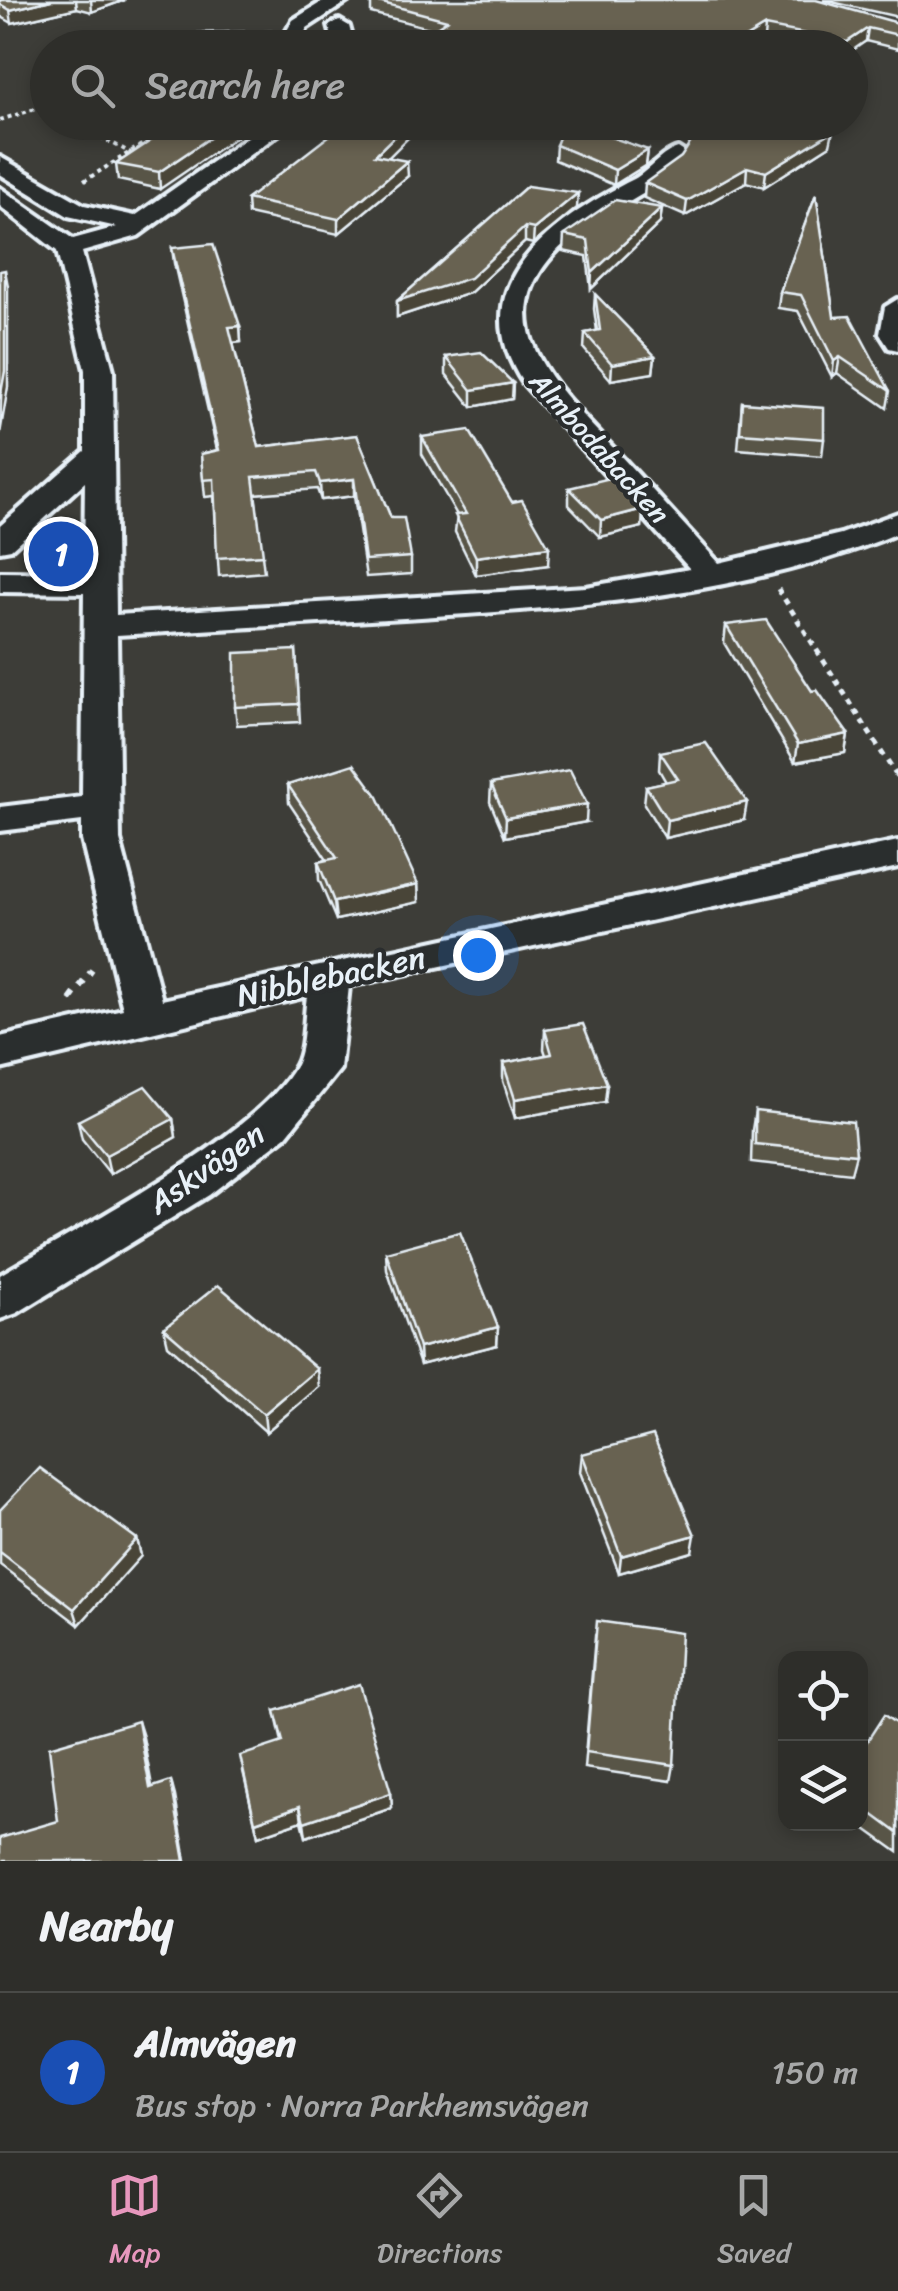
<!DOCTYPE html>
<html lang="en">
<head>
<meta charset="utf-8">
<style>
  :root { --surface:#2e2e2a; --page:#363632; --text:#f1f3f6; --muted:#a7a8a8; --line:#494a47; --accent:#e797bd }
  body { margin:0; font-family:Sriracha,sans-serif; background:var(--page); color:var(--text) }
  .controls { position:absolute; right:30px; bottom:30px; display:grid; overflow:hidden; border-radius:20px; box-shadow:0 5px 15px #0003 }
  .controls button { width:90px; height:90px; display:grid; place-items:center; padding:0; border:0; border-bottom:2px solid var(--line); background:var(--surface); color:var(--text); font:50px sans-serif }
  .you { position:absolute; left:478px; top:955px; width:35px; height:35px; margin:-25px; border:8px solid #fff; border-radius:50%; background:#1a73e8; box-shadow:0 0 0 15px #1a73e833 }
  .badge { display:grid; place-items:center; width:65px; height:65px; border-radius:50%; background:var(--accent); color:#fff; font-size:32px; font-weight:700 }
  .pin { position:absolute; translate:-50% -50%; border:5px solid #fff; box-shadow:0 2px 10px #0006 }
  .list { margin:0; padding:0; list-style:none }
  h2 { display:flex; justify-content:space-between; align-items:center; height:130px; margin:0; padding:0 40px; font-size:42px }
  h2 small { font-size:32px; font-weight:400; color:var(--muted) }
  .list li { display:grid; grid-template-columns:65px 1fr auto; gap:30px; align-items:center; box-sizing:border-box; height:160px; padding:0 40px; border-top:2px solid var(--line) }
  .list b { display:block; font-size:38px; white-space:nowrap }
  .list p { margin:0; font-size:32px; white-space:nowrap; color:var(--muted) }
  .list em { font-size:32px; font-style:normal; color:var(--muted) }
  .icon { flex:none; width:55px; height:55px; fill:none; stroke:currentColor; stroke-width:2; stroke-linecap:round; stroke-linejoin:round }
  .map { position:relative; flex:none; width:898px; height:1861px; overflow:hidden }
  .search { position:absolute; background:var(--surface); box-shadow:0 5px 15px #0003; left:30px; right:30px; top:30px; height:110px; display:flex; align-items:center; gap:25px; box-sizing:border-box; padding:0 35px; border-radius:55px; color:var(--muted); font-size:38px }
  .sheet { height:290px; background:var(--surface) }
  nav { display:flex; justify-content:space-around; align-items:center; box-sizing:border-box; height:140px; border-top:2px solid var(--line); background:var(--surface); font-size:28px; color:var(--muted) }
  nav a { display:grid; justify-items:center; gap:5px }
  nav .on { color:var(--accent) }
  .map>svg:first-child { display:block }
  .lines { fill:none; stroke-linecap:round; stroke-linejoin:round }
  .minor-casing { stroke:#e8f1f8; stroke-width:8 }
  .path-far2 { stroke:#e8f1f8; stroke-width:4; stroke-dasharray:4 4; stroke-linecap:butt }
  .path-far1 { stroke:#e8f1f8; stroke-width:5; stroke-dasharray:6 6; stroke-linecap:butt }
  .path { stroke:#e8f1f8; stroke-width:6; stroke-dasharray:8 8; stroke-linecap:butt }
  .minor { fill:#2a2d2e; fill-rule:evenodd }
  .wall { fill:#595446; stroke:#e8f1f8; stroke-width:2.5 }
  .shaded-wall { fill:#494539; stroke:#e8f1f8; stroke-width:2.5 }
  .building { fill:#686251; stroke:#e8f1f8; stroke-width:2.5 }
  .labels { text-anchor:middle; stroke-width:9; stroke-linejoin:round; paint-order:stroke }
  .far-street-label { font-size:28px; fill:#e8f1f8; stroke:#2a2d2e }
  .street-label { font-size:32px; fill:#e8f1f8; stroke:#2a2d2e }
</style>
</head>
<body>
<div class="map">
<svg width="898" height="1861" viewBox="0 0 898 1861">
  <rect width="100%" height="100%" fill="#3d3d38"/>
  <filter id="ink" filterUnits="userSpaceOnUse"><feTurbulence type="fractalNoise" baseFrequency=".01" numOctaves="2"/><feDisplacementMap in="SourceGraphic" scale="20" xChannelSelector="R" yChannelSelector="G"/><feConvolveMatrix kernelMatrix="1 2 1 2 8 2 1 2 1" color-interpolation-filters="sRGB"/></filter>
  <g filter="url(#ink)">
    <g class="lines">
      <defs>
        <g id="minor">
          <polygon points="325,0 350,0 307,28 297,48 277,48 293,20"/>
          <polygon points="339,20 349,26 355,48 335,48 329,26"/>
          <path d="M269 122H295L138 236 82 252 113 370 116 615 586 587 690 569 524 384C458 285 554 219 634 179 649 171 662 152 678 148L689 155C660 195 603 209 566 242 478 321 559 389 616 451 651 488 685 526 719 563L841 534 898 513V533C749 595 580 607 421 617 319 623 218 629 117 635L120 840 162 1000 898 841V867L349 986 340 1069 286 1136 209 1195 17 1313 0 1319V1275C73 1231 258 1136 296 1065 305 1048 304 1016 307 996L0 1069V1037L123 1009 82 840V821L0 831V807L82 797 84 593 0 592V572L84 573 85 482 11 549 0 551V526L85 451V370L57 251 0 206V188L73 239 117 227 68 216 0 174V157L84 205 135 216Z"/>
          <polygon points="898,299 898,350 889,348 880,334 885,307"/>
        </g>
      </defs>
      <use href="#minor" class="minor-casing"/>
      <g class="path-far2">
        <polyline points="0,120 48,105"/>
        <polyline points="72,122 131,153"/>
        <polyline points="84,181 178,122"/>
      </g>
      <polyline class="path-far1" points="778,589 898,778"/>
      <polyline class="path" points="70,1000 92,970"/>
      <use href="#minor" class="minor"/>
    </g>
    <g class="wall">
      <polygon points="0,0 125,0 92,12 77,8 12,23 0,16"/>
      <polygon points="371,0 898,23 898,49 866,41 850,48 804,48 764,39 750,48 408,48 408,46 433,29 371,13"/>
      <polygon points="823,0 898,0 898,17"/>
      <polygon points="179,122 160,189 118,180 116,164"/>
      <polygon points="420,126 388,157 408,176 338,234 248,214 247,199"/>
      <polygon points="556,145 648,150 646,165 614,185 555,160"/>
      <polygon points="830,145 764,187 746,182 685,216 644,198 645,183"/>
      <polygon points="527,186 577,208 533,244 525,242 470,293 397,317 397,301"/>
      <polygon points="816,194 834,317 890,391 887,408 837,373 832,377 798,311 778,308 780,292"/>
      <polygon points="662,208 660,223 591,289 587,256 563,251 564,235"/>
      <polygon points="172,248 240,326 241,342 233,343 259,447 357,435 391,518 411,557 411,574 366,577 354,496 321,500 317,489 255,494 264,572 219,576 214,496 205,497 201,454 217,450 174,263"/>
      <polygon points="595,294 655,356 653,373 611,380 584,349 585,333 597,331 594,309"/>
      <polygon points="446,357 513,383 512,399 472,407 446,374"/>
      <polygon points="742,402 824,439 822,456 738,449"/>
      <polygon points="422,437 548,565 476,575 455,532 457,515 422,454"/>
      <polygon points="569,488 643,509 642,527 600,537 569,505"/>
      <polygon points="726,625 812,691 848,734 845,753 795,762 724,643"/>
      <polygon points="296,650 300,722 237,725 235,707"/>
      <polygon points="660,752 744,820 665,838 644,804 646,786 666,782 659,770"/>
      <polygon points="491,784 586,822 505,837 490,802"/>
      <polygon points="288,785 418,884 419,902 336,920 319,880 318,862 327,860 289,803"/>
      <polygon points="545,1030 605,1102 515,1118 503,1081 503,1063 546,1055 544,1049"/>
      <polygon points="755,1111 856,1154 851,1173 751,1162 752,1130"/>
      <polygon points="173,1119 176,1137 110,1174 82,1139 78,1121"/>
      <polygon points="386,1252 498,1327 497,1345 420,1365 387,1270"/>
      <polygon points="164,1328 319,1387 266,1432 168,1345"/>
      <polygon points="582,1454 692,1552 619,1573 580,1472"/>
      <polygon points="0,1510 137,1539 141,1556 79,1625 0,1565"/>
      <polygon points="595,1637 674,1765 671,1781 584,1768"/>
      <polygon points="275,1711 391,1793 392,1808 306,1837 302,1821 258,1836 243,1771 282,1742"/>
      <polygon points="898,1725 898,1852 859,1824 860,1824 860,1752"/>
    </g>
    <g class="shaded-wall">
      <polygon points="51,0 76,0 77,8 12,23 10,10"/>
      <polygon points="91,0 125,0 92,12"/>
      <polygon points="765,26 764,39 750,48 740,48 740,41"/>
      <polygon points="868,28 866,41 850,52 850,48 846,48 847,42"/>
      <polygon points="725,38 724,48 707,48"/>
      <polygon points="233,122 258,122 160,189 159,172"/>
      <polygon points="409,122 420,122 420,126 376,170 375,155"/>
      <polygon points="833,131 830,145 764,187 766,172"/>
      <polygon points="648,150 646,165 614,185 615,170"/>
      <polygon points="407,161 408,176 338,234 338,219"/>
      <polygon points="747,167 746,182 685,216 687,201"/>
      <polygon points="578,193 577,208 533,244 534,229"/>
      <polygon points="662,208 660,223 591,289 592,273"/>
      <polygon points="525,227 525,242 470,293 397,317 397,301"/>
      <polygon points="5,270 8,286 8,387 0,434"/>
      <polygon points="240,326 241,342 230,343 229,327"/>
      <polygon points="655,356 653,373 611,380 612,364"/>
      <polygon points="840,357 837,373 832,377 834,361"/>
      <polygon points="513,383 512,399 472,407 472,390"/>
      <polygon points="354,479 354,496 321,500 320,483"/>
      <polygon points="643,509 642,527 600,537 601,520"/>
      <polygon points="549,547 548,565 476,575 476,557"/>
      <polygon points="848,734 845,753 795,762 798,744"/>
      <polygon points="747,802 744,820 665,838 667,820"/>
      <polygon points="587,804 586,822 505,837 506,818"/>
      <polygon points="418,884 419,902 336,920 334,902"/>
      <polygon points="607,1084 605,1102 515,1118 515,1099"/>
      <polygon points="173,1119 176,1137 110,1174 106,1155"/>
      <polygon points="498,1327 497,1345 420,1365 419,1348"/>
      <polygon points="317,1369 319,1387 266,1432 264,1414"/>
      <polygon points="695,1535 692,1552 619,1573 621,1556"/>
      <polygon points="137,1539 141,1556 79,1625 74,1609"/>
      <polygon points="138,1721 143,1737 155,1802 150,1788"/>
      <polygon points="171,1781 175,1796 186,1861 185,1861"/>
      <polygon points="391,1793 392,1808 306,1837 304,1822"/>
      <polygon points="300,1806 302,1821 258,1836 255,1822"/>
    </g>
    <g class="building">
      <polygon points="0,0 51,0 10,10 0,4"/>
      <polygon points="371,0 816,0 898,23 898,35 868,28 847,42 765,26 740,41 725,38 707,48 418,48 408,46 447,20"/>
      <polygon points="271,31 273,48 197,48 198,33"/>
      <polygon points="179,122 233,122 159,172 116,164"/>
      <polygon points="347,122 409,122 375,155 407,161 338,219 247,199"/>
      <polygon points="565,122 568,122 648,150 615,170 556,145"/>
      <polygon points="736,122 809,122 833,131 766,172 747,167 687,201 645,183 681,157 693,139"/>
      <polygon points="527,186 578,193 534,229 525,227 470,278 397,301"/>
      <polygon points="816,194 834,317 850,316 890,391 840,357 834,361 801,295 780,292"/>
      <polygon points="615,200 662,208 592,273 588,240 564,235"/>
      <polygon points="213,244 240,326 229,327 259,447 357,435 391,518 404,518 411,557 365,560 354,479 320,483 316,472 253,477 263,555 217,558 214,479 203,480 201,454 219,450 172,248"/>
      <polygon points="5,270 5,371 0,399 0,271"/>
      <polygon points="595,294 655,356 612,364 585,333 600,330"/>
      <polygon points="481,352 513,383 472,390 446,357"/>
      <polygon points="742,402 824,408 824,439 740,433"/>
      <polygon points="469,430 512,502 522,500 549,547 476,557 455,515 466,514 422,437"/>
      <polygon points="610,478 643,509 601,520 569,488"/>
      <polygon points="766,620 812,691 817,690 848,734 798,744 726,625"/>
      <polygon points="296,650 299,704 235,707 235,653"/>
      <polygon points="706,743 747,802 667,820 646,786 678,779 660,752"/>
      <polygon points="354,764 378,797 418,884 334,902 318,862 337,858 288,785"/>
      <polygon points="570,770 587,804 506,818 491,784"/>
      <polygon points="583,1024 607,1084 515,1099 503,1063 552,1054 545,1030"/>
      <polygon points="145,1086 173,1119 106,1155 78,1121"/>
      <polygon points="755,1111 853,1122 856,1154 755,1144"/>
      <polygon points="460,1232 498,1327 419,1348 386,1252"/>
      <polygon points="218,1285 317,1369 264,1414 164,1328"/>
      <polygon points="653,1435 695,1535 621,1556 582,1454"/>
      <polygon points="40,1468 137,1539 74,1609 0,1552 0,1510"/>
      <polygon points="597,1621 681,1633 674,1765 586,1752"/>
      <polygon points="359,1684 391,1793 304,1822 300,1806 255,1822 240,1756 283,1742 275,1711"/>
      <polygon points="884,1715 898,1725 898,1833 860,1805 860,1752"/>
      <polygon points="138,1721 150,1788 171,1781 185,1861 0,1861 0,1838 58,1821 49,1747"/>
    </g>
  </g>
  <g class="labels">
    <g class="far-street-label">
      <text transform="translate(600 447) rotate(48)" y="10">Almbodabacken</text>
    </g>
    <g class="street-label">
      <text transform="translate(331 976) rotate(-12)" y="11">Nibblebacken</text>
      <text transform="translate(206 1168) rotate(-35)" y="11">Askvägen</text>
    </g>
  </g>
</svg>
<div class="controls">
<button><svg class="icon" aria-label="locate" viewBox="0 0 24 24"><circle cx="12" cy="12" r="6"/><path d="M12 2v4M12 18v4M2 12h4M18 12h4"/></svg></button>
<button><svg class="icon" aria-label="layers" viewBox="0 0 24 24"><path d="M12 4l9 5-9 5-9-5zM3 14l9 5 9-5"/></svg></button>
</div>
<div class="you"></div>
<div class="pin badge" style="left:61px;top:554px;background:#1a4fb4">1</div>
<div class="search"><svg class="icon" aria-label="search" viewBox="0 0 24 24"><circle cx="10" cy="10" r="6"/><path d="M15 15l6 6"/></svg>Search here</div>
</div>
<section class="sheet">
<h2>Nearby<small></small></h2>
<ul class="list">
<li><span class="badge" style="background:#1a4fb4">1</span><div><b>Almvägen</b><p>Bus stop · Norra Parkhemsvägen</p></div><em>150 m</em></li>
</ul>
</section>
<nav>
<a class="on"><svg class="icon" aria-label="map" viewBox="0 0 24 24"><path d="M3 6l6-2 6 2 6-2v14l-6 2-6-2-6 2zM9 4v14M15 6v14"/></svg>Map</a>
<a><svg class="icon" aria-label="directions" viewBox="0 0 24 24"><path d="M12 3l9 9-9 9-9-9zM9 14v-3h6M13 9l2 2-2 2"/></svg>Directions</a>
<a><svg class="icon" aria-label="saved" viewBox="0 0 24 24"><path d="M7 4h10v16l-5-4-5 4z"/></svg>Saved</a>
</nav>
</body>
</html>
